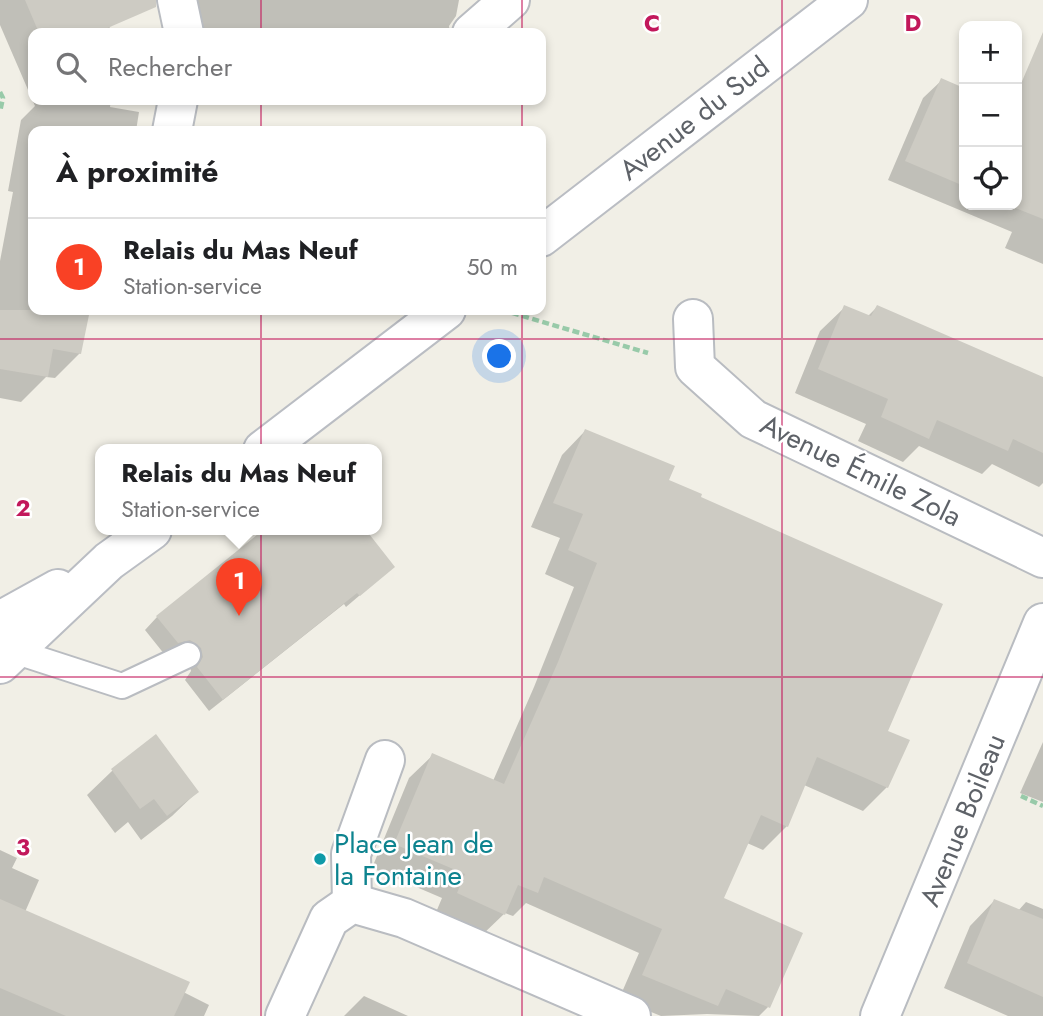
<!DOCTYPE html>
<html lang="fr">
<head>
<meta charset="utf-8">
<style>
  :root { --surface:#fff; --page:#f2f2f2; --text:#202124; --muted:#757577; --line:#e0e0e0; --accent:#f94125 }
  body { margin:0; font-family:Jost,sans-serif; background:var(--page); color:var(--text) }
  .controls { position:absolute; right:21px; top:21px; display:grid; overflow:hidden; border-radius:14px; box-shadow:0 4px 10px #0003 }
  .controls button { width:63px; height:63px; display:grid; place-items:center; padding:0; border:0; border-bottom:2px solid var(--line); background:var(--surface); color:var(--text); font:35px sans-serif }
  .you { position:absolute; left:500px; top:357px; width:24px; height:24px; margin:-18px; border:5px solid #fff; border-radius:50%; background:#1a73e8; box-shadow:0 0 0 10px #1a73e833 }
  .badge { display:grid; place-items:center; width:46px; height:46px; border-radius:50%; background:var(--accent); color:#fff; font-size:23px; font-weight:700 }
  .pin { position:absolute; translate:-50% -58px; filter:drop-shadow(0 2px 4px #0008) }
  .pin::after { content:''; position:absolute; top:37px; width:24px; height:21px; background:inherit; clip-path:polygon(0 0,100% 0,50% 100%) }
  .popup { position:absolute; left:95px; top:444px; width:287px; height:91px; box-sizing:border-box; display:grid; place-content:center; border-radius:14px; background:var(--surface); filter:drop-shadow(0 2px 5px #0005); font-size:23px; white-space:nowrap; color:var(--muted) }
  .popup b { font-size:26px; color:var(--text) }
  .popup::after { content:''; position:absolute; left:50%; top:100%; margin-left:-14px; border:14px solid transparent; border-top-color:var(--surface) }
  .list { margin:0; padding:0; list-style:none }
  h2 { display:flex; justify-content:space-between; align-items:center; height:91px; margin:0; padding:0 28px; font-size:30px }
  h2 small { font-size:23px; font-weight:400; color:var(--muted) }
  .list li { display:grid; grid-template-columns:46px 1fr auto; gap:21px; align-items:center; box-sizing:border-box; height:98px; padding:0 28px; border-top:2px solid var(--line) }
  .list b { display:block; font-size:26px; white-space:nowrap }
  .list p { margin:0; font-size:23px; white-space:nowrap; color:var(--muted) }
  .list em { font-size:23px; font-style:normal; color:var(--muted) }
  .icon { flex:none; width:38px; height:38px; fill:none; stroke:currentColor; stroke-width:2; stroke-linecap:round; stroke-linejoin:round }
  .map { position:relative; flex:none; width:1043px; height:1016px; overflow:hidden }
  .search { position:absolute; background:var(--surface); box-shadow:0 4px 10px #0003; left:28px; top:28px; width:518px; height:77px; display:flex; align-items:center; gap:18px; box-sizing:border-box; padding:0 24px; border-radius:14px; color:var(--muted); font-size:26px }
  .panel { position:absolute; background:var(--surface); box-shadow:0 4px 10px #0003; left:28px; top:126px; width:518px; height:189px; border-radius:14px }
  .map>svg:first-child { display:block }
  .shadow { fill:#0003 }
  .building { fill:#cdcbc3 }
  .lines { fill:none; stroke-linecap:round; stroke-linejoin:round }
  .service-casing { stroke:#b9bcc1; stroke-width:28 }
  .minor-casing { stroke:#b9bcc1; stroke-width:42 }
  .secondary-casing { stroke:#babdc3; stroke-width:42 }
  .path { stroke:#98caa9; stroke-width:4.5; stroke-dasharray:7 3.5; stroke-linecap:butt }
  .service { stroke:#fff; stroke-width:24 }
  .minor { stroke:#fff; stroke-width:38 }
  .secondary { stroke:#fff; stroke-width:38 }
  .grid { fill:none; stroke:#c2185b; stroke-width:2; stroke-opacity:0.55 }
  .culture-dot { fill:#0f9aa8; stroke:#fff; stroke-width:2.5 }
  .labels { text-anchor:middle; stroke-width:5; stroke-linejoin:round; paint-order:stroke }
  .street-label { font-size:28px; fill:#5e6268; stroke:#fff }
  .culture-label { font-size:28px; fill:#0d838f; stroke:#fff; text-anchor:start }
  .grid-label { font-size:23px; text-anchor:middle; font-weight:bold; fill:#c2185b; stroke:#fff; stroke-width:5; stroke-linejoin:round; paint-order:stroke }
</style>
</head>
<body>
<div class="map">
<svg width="1043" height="1016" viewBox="0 0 1043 1016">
  <rect width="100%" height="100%" fill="#f1efe6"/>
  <g class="shadow">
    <polygon points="0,0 98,0 112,33 33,33 33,100 111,100 110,107 139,112 136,131 33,131 33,310 87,310 80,353 55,378 46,377 21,402 0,398 0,261 13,192 8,191 21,120 35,106 0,25"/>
    <polygon points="178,0 459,0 456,16 449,26 450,33 185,33"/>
    <polygon points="942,80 964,90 964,205 1017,205 1017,95 1043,105 1043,264 1005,248 1012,232 888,180 923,98"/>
    <polygon points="845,307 868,316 877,307 1043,379 1043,483 1039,487 992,464 982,474 919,446 903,462 858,441 866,424 795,393 820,331"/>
    <polygon points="585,431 666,481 699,497 886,732 887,787 863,811 804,785 787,826 763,850 747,843 721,899 768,1007 759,1016 707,1014 661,1016 619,999 639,953 526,903 513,916 505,913 480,937 434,917 442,898 372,868 409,778 433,755 493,781 534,687 574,587 545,574 560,538 531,527 562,455"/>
    <polygon points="393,567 346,607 344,604 209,711 185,680 191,671 189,661 165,655 145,630 157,617"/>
    <polygon points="156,737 197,792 172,816 141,840 128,822 115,833 87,795 112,771"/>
    <polygon points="1043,742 1043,802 1020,793"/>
    <polygon points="0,850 17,858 12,868 39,880 25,912 209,1005 204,1016 0,1016"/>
    <polygon points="994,901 1018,911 1026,902 1043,909 1043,1016 1008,1016 944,988 970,926"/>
    <polygon points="364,996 408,1016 344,1016"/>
  </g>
  <g class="building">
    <polygon points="25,0 156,0 156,7 96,33 39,33"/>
    <polygon points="1043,32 1043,219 1008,205 1017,205 1017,93"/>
    <polygon points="941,78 964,88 964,186 905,161"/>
    <polygon points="844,305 871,316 877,305 1043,377 1043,453 1013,439 1008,451 937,420 929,439 881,417 888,399 818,369"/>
    <polygon points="0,310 90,310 81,354 53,349 48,377 0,369"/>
    <polygon points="585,429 675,466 669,480 702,494 701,497 943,604 888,731 910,740 888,788 817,757 788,827 761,815 724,898 803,933 770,1008 726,989 718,1006 642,975 662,929 544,877 538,893 518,885 505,915 457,893 465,874 394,844 432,753 504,784 558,662 597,563 568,550 583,514 553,503"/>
    <polygon points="263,530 366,530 395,567 360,596 357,593 223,700 197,667 203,657 201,648 190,640 178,643 156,616"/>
    <polygon points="156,734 199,792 167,816 154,799 140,809 111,769"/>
    <polygon points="0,899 190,982 174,1016 66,1016 0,988"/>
    <polygon points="994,899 1043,919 1043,997 967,963"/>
  </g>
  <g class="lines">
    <defs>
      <polyline id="service" points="14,651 122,686 188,655"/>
      <g id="minor">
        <polyline points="177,0 184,33"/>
        <polyline points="472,33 510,0"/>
        <polyline points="172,131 178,100"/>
        <polyline points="693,319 695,367 753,419 1043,558"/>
        <polyline points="352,903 351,854 385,760"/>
        <polyline points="285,1016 329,919 352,903 404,918 631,1016"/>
        <polyline points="880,1016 1043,623"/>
      </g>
      <g id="secondary">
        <polyline points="541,237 848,0"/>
        <polyline points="263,450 446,310"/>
        <polyline points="0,621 58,589"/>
        <polyline points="0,664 109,561 152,530"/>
      </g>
    </defs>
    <use href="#service" class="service-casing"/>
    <use href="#minor" class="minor-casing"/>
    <use href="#secondary" class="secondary-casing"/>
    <g class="path">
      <polyline points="0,92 3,98 0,112"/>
      <polyline points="502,310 648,353"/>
      <polyline points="1021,796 1043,806"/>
    </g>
    <use href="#service" class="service"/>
    <use href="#minor" class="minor"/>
    <use href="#secondary" class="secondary"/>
  </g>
  <path class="grid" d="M261 0V33M522 0V33M782 0V1016M261 100V131M522 100V131M261 310V1016M522 310V1016M0 339H1043M0 677H1043"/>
  <circle class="culture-dot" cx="320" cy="859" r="7"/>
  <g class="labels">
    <g class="street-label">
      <text transform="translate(694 118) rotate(-38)" y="10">Avenue du Sud</text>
      <text transform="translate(861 470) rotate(26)" y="10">Avenue Émile Zola</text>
      <text transform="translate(962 820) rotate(-68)" y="10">Avenue Boileau</text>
    </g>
    <g class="culture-label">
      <text x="334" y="853">Place Jean de<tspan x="334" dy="32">la Fontaine</tspan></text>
    </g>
  </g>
  <g class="grid-label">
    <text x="652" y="31">C</text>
    <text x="913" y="31">D</text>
    <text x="23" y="516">2</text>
    <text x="23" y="855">3</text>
  </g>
</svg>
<div class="controls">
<button>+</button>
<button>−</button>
<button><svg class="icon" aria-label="locate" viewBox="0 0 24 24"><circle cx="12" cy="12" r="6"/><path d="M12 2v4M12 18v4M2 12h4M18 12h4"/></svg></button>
</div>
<div class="you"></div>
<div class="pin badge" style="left:239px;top:616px">1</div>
<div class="popup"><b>Relais du Mas Neuf</b>Station-service</div>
<div class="search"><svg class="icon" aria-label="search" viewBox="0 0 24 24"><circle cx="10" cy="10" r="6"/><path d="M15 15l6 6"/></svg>Rechercher</div>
<section class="panel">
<h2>À proximité<small></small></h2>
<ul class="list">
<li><span class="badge">1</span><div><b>Relais du Mas Neuf</b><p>Station-service</p></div><em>50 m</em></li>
</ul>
</section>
</div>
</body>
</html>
